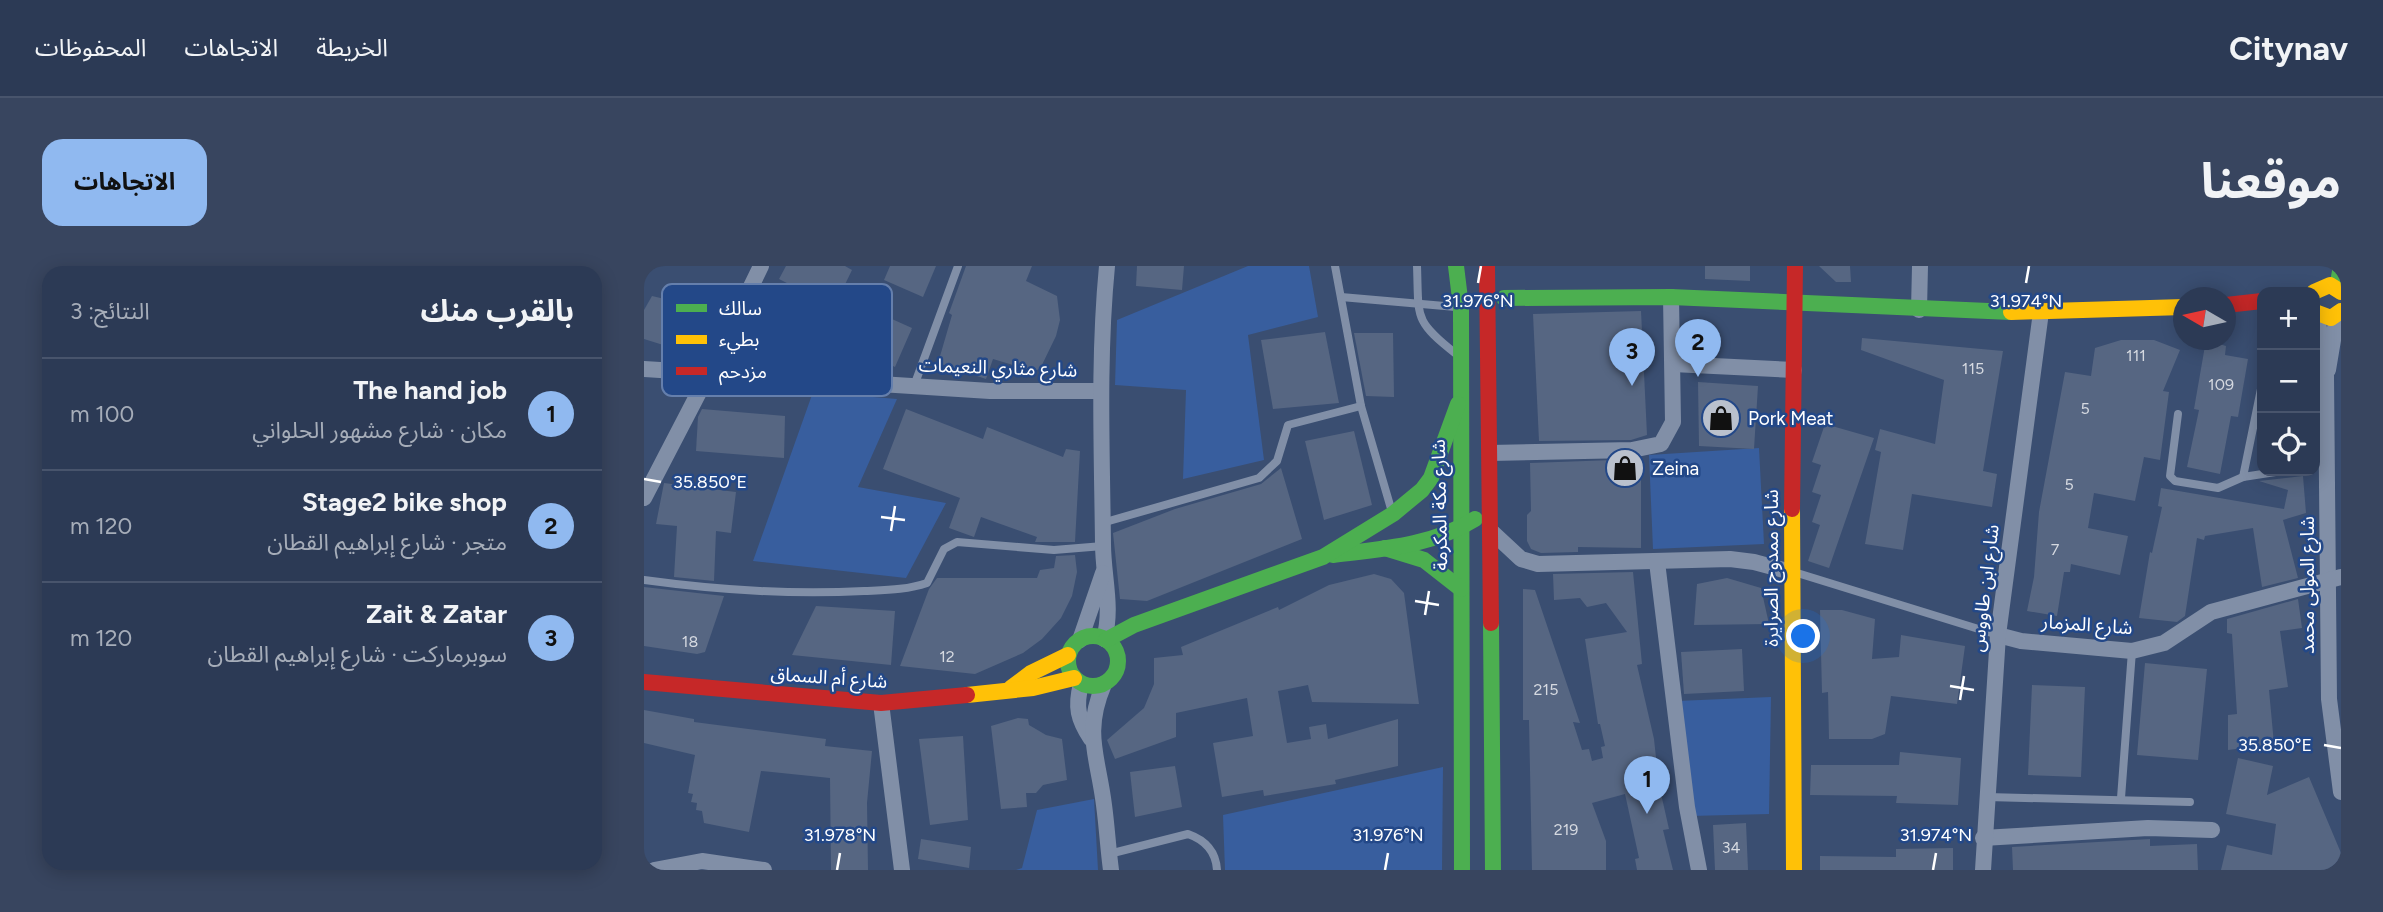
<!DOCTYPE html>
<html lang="ar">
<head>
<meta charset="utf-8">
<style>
  :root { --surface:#2c3a55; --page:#38455f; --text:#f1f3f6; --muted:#a6adb9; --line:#48546c; --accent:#90b9f0 }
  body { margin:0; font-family:Figtree,"Noto Sans Arabic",sans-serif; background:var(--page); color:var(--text); direction:rtl }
  .controls { position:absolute; right:21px; top:21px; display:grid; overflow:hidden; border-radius:14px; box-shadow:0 4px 18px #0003 }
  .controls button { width:63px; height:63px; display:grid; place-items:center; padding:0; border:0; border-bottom:2px solid var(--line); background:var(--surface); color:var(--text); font:35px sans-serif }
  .compass { position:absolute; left:1529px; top:21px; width:63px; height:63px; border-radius:50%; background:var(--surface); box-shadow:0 4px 18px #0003; rotate:279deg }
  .you { position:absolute; left:1160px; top:371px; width:24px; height:24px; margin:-18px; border:5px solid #fff; border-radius:50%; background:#1a73e8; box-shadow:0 0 0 10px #1a73e833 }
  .badge { display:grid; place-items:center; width:46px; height:46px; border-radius:50%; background:var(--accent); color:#111; font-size:23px; font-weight:700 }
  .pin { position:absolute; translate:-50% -58px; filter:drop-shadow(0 2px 4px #0008) }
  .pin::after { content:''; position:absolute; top:37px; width:24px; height:21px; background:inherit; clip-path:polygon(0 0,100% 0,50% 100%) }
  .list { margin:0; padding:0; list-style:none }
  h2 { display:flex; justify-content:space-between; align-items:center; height:91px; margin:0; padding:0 28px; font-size:30px }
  h2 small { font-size:23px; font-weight:400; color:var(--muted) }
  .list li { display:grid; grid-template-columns:46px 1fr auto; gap:21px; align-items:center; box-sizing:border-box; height:112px; padding:0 28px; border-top:2px solid var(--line) }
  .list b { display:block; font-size:26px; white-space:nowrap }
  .list p { margin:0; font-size:23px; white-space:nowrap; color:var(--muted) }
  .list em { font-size:23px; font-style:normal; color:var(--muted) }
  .icon { flex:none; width:38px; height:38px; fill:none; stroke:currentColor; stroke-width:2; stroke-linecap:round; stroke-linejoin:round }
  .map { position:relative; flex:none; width:1697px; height:604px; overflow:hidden; direction:ltr; border-radius:21px }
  header { display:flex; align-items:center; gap:42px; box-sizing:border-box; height:98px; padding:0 35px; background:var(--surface); border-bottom:2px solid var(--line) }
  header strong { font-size:33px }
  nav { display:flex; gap:38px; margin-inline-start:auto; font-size:24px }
  .intro { display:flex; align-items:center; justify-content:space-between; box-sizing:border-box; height:168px; padding:0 42px }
  h1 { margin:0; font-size:49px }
  .button { padding:18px 32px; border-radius:21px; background:var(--accent); color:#111; font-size:24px; font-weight:700 }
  main { display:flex; gap:42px; padding:0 42px }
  aside { flex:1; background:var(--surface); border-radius:21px; box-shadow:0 4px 18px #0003 }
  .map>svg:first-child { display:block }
  .green { fill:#385e9e }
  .building { fill:#566682 }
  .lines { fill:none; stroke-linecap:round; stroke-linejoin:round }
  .lane { stroke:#818fa7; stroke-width:8 }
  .street { stroke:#818fa7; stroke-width:16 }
  .fast { stroke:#4caf50; stroke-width:16 }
  .slow { stroke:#ffc107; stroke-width:16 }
  .jam { stroke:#c62828; stroke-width:16 }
  .ticks { fill:none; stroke:#fff; stroke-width:2.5 }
  .labels { text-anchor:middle; stroke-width:5; stroke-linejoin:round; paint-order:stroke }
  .number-label { font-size:16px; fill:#d5d9e0 }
  .street-label { font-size:19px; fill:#fff; stroke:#234888 }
  .poi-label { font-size:19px; fill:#fff; stroke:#234888; text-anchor:start }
  .key { fill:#234888; stroke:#657fac; stroke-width:2 }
  .key-label { font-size:19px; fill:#fff }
  .ticks-label { font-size:18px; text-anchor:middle; fill:#fff; stroke:#234888; stroke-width:5; stroke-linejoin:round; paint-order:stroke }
</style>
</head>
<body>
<header>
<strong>Citynav</strong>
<nav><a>الخريطة</a><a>الاتجاهات</a><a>المحفوظات</a></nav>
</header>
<div class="intro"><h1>موقعنا</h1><a class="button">الاتجاهات</a></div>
<main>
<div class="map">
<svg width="1697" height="604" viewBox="0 0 1697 604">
  <rect width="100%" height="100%" fill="#3a4e71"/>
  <g class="green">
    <polygon points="604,0 665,0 674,51 604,69 620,194 539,213 542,124 471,119 473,54"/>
    <polygon points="169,126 253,133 214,221 302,237 262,312 109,295"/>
    <polygon points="1115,182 1120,278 1009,283 1005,189"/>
    <polygon points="1127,431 1125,548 1046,550 1033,435"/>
    <polygon points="799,501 798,604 581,604 579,549"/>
    <polygon points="450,533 454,604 372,604 378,602 393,544"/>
  </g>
  <g class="building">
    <polygon points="142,0 201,0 208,4 190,41 135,13"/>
    <polygon points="246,0 292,0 279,31 240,14"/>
    <polygon points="322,0 388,0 382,15 413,30 416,54 412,70 396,103 389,105 349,93 342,113 294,97 308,49 305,47"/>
    <polygon points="493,0 540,0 538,24 492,20"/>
    <polygon points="1061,0 1106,0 1106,15 1061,13"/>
    <polygon points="1175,0 1206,0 1207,16 1192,16"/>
    <polygon points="8,30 76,46 75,56 32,83 0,73 0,44"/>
    <polygon points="221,41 268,62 251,101 204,79 212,61 237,66 216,53"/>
    <polygon points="997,45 1003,169 987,174 895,175 889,48"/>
    <polygon points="681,66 695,137 629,143 617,74"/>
    <polygon points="710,67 749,67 750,131 722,130"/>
    <polygon points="1218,72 1359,85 1339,205 1353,208 1348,241 1268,228 1259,284 1221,278 1237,186 1231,184 1236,163 1291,178 1300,114 1217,84"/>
    <polygon points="1477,74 1510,74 1536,84 1519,125 1525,126 1516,194 1500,191 1491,235 1450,227 1444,262 1484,270 1476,309 1427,298 1426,306 1420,306 1413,350 1383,345 1390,311 1395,246 1421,106 1447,110 1451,82"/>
    <polygon points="1562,74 1582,80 1581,89 1604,93 1594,151 1587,150 1576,208 1543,201 1555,144 1550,143"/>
    <polygon points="1054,116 1114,120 1110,183 1055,180"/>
    <polygon points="58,143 141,150 140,192 52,185 54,151"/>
    <polygon points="262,143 339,173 343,161 419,191 422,183 436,185 431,276 391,276 393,271 337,251 330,271 305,262 316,232 239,203"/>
    <polygon points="1181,158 1230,172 1185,302 1164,295 1176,259 1168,256 1177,229 1168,226 1177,199 1168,196"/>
    <polygon points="710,165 728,239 680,254 661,175"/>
    <polygon points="997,193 997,282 934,281 934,286 897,287 887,283 883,275 883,249 887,245 886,197"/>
    <polygon points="637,202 658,273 503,335 476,333 469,267 531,243 617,218"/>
    <polygon points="1659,210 1662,247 1639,254 1654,312 1618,321 1609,262 1561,270 1560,274 1553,272 1541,350 1533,356 1495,352 1506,286 1508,287 1518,241 1514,240 1517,222 1640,243 1644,224 1615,215"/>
    <polygon points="20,217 92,226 87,267 72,265 70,315 30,311 33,260 12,258"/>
    <polygon points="431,289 433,306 428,330 417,352 398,373 379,387 331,408 256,400 285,323 293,312 393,312 396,304 410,302 412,290"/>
    <polygon points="989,306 998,398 993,399 1010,473 1015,519 1025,563 1019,564 1029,604 993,604 991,593 995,592 981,528 948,537 962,575 962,604 888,604 885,454 879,454 879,323 891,324 936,457 929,456 938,484 945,483 948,495 959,492 957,481 961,480 956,458 954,458 941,373 983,366 962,337 943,341 936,332 910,334 909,308"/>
    <polygon points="730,308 747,313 760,327 775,438 668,436 664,419 634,425 643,477 667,473 665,461 682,458 684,473 754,453 754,500 691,514 692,518 620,530 619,524 578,531 569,477 609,470 603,432 532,447 532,471 471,493 463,474 500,442 510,418 510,392 539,389 537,381 634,341 635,344 685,319"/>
    <polygon points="1083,312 1117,322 1125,358 1050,359 1053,318"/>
    <polygon points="0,321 80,330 61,386 53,388 0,380"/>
    <polygon points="1654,333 1658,362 1636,365 1644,421 1625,424 1630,478 1584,484 1584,449 1593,448 1588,368 1583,367 1583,353"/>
    <polygon points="172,340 251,345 247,399 148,389"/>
    <polygon points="1176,344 1198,344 1231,353 1228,393 1255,391 1257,369 1321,380 1313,438 1247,430 1241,468 1228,473 1185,473 1184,426 1178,427"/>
    <polygon points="1098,383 1100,425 1040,428 1037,386"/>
    <polygon points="1501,397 1563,403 1554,494 1493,489"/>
    <polygon points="1388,419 1441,421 1437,511 1384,509"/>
    <polygon points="0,444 50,453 50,456 182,473 181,480 228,485 223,537 224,604 187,604 186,512 117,505 105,566 60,557 58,545 52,544 53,537 47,536 49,528 44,527 51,489 0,477"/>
    <polygon points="374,452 384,453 385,459 402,469 418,473 423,514 399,519 392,527 382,527 383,541 357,543 347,460"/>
    <polygon points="319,470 324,554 286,559 275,473"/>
    <polygon points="1256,486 1317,492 1314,539 1252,537 1253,530 1166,529 1167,499 1255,499"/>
    <polygon points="1594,492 1629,500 1623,529 1665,511 1697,587 1697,604 1577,604 1583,579 1628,589 1632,558 1582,548"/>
    <polygon points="531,500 538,541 491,551 486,506"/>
    <polygon points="1102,557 1104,604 1071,604 1069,559"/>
    <polygon points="277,573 327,581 325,602 274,593"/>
    <polygon points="1506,573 1506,580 1553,578 1554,604 1369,604 1368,581"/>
    <polygon points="1309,582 1309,604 1176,604 1176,590 1252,591 1252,583"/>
  </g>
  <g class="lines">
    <g class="lane">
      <polyline points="691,0 717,140 748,246"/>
      <path d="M773 0C775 51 769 54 811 87"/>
      <polyline points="697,31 812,41"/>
      <polyline points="270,120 314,0"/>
      <polyline points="1534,148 1526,210 1531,215 1574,222 1599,211 1638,205"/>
      <polyline points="1599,211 1618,118"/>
      <polyline points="458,257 615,212 633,195 644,159 717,140"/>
      <polyline points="1150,306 1354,369"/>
      <path d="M0 314C73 324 146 329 220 325 241 324 263 324 283 317L300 283 313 276 410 284 459 280"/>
      <polyline points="1343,531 1546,536"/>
      <polyline points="1477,532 1488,385"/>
      <path d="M465 588 544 568C561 574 572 586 573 604"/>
    </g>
    <g class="street">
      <polyline points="1275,44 1276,0"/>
      <polyline points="1673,49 1682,110 1685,433 1697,526"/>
      <polyline points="1029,98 1150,104"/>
      <polyline points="0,103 346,125 455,125"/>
      <polyline points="1684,104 1693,50"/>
      <polyline points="846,187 988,184 1017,178 1029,156 1027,31"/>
      <polyline points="0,232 66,105 117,0"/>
      <polyline points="848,266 877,293 894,298 1086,293 1110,296 1147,306"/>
      <polyline points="1013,296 1043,541 1055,604"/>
      <polyline points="1354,369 1377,375 1488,385 1520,377 1567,346 1697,311"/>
      <path d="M460 373C469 342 459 310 459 278 458 184 454 93 463 0"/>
      <polyline points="436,374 459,307"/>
      <path d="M437 418C431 441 434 453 447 473"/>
      <path d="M460 418C439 467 454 490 460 539 463 561 464 582 467 604"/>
      <polyline points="237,437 258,604"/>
      <polyline points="1339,572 1504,562 1568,564"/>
      <polyline points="10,604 58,595 120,604"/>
      <polyline points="1339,604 1354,369 1397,46"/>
    </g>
    <g class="fast">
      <polyline points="812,0 817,41 818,604"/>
      <polyline points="1693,22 1697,0"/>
      <polyline points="860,32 1027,31 1367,46"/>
      <polyline points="741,282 780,294 817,323"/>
      <path d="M689 289C738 283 788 280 831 253"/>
      <polyline points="847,357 849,604"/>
      <circle cx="449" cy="395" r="25"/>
      <polyline points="462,374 490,359 679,291 749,248 778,224 787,212 814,138"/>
    </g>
    <g class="slow">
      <polyline points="1670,26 1686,19 1697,26"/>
      <polyline points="1367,46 1540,41"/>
      <polyline points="1671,46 1687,52 1697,45"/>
      <polyline points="1148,243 1150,604"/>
      <polyline points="367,422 387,407 424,389"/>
      <polyline points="323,429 389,422 430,412"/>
    </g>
    <g class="jam">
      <polyline points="843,0 847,357"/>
      <polyline points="1582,39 1618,35"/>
      <polyline points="1148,243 1151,0"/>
      <polyline points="0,416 237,437 323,429"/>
    </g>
  </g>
  <path class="ticks" d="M834 17 837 0M1382 17 1385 0M0 213 17 216M237 251 261 254M247 265 251 240M771 335 795 339M781 349 785 325M1306 420 1330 424M1316 434 1320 410M1680 479 1697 482M193 604 196 587M741 604 744 587M1289 604 1292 587"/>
  <defs>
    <symbol id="shop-disc" viewBox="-11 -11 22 22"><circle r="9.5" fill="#bac1cd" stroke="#234888"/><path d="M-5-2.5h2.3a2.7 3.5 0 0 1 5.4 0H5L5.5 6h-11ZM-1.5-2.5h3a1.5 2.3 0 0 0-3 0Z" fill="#111"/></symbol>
  </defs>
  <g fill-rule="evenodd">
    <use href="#shop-disc" x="1055" y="130" width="44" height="44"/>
    <use href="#shop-disc" x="959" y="180" width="44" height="44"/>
  </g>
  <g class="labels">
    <g class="number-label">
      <text x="1492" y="95">111</text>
      <text x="1329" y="108">115</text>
      <text x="1577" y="124">109</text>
      <text x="1441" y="148">5</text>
      <text x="1425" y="224">5</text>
      <text x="1411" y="289">7</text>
      <text x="46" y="381">18</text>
      <text x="303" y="396">12</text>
      <text x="902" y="429">215</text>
      <text x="922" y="569">219</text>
      <text x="1087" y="587">34</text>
    </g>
    <g class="street-label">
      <text transform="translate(354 101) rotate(2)" y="7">شارع مثاري النعيمات</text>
      <text transform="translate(795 239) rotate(-91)" y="7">شارع مكة المكرمة</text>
      <text transform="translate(1127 302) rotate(-90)" y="7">شارع ممدوح الصرايرة</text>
      <text transform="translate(1663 319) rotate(-90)" y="7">شارع المولى محمد</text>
      <text transform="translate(1340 322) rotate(-83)" y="7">شارع ابن طاووس</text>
      <text transform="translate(1443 358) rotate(4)" y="7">شارع المزمار</text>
      <text transform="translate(185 411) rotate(4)" y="7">شارع أم السماق</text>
    </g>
    <g class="poi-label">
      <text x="1104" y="159">Pork Meat</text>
      <text x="1008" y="209">Zeina</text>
    </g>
  </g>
  <rect x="18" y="18" width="230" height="112" rx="10" class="key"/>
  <rect x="32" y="38" width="31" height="8" fill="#4caf50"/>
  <rect x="32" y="69" width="31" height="9" fill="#ffc107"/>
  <rect x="32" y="101" width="31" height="8" fill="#c62828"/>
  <g class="key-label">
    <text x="75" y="49">سالك</text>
    <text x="75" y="80">بطيء</text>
    <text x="75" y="112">مزدحم</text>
  </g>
  <g class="ticks-label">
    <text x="834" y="41">31.976°N</text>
    <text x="1382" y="41">31.974°N</text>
    <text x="66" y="222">35.850°E</text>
    <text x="1631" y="485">35.850°E</text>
    <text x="196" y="575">31.978°N</text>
    <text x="744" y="575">31.976°N</text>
    <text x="1292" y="575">31.974°N</text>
  </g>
</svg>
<div class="controls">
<button>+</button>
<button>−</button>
<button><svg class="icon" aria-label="locate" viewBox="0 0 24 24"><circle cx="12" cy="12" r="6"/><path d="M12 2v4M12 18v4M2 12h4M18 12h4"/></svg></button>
</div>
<svg class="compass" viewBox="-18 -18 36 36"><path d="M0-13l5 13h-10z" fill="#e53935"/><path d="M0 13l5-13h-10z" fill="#a6adb9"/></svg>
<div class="you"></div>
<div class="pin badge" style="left:1003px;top:548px">1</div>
<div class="pin badge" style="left:1054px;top:111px">2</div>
<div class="pin badge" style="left:988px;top:120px">3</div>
</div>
<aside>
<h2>بالقرب منك<small>النتائج: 3</small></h2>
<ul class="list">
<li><span class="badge">1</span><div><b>The hand job</b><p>مكان · شارع مشهور الحلواني</p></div><em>100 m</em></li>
<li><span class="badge">2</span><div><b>Stage2 bike shop</b><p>متجر · شارع إبراهيم القطان</p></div><em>120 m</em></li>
<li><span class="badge">3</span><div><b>Zait &amp; Zatar</b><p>سوبرماركت · شارع إبراهيم القطان</p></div><em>120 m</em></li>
</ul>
</aside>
</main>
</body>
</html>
